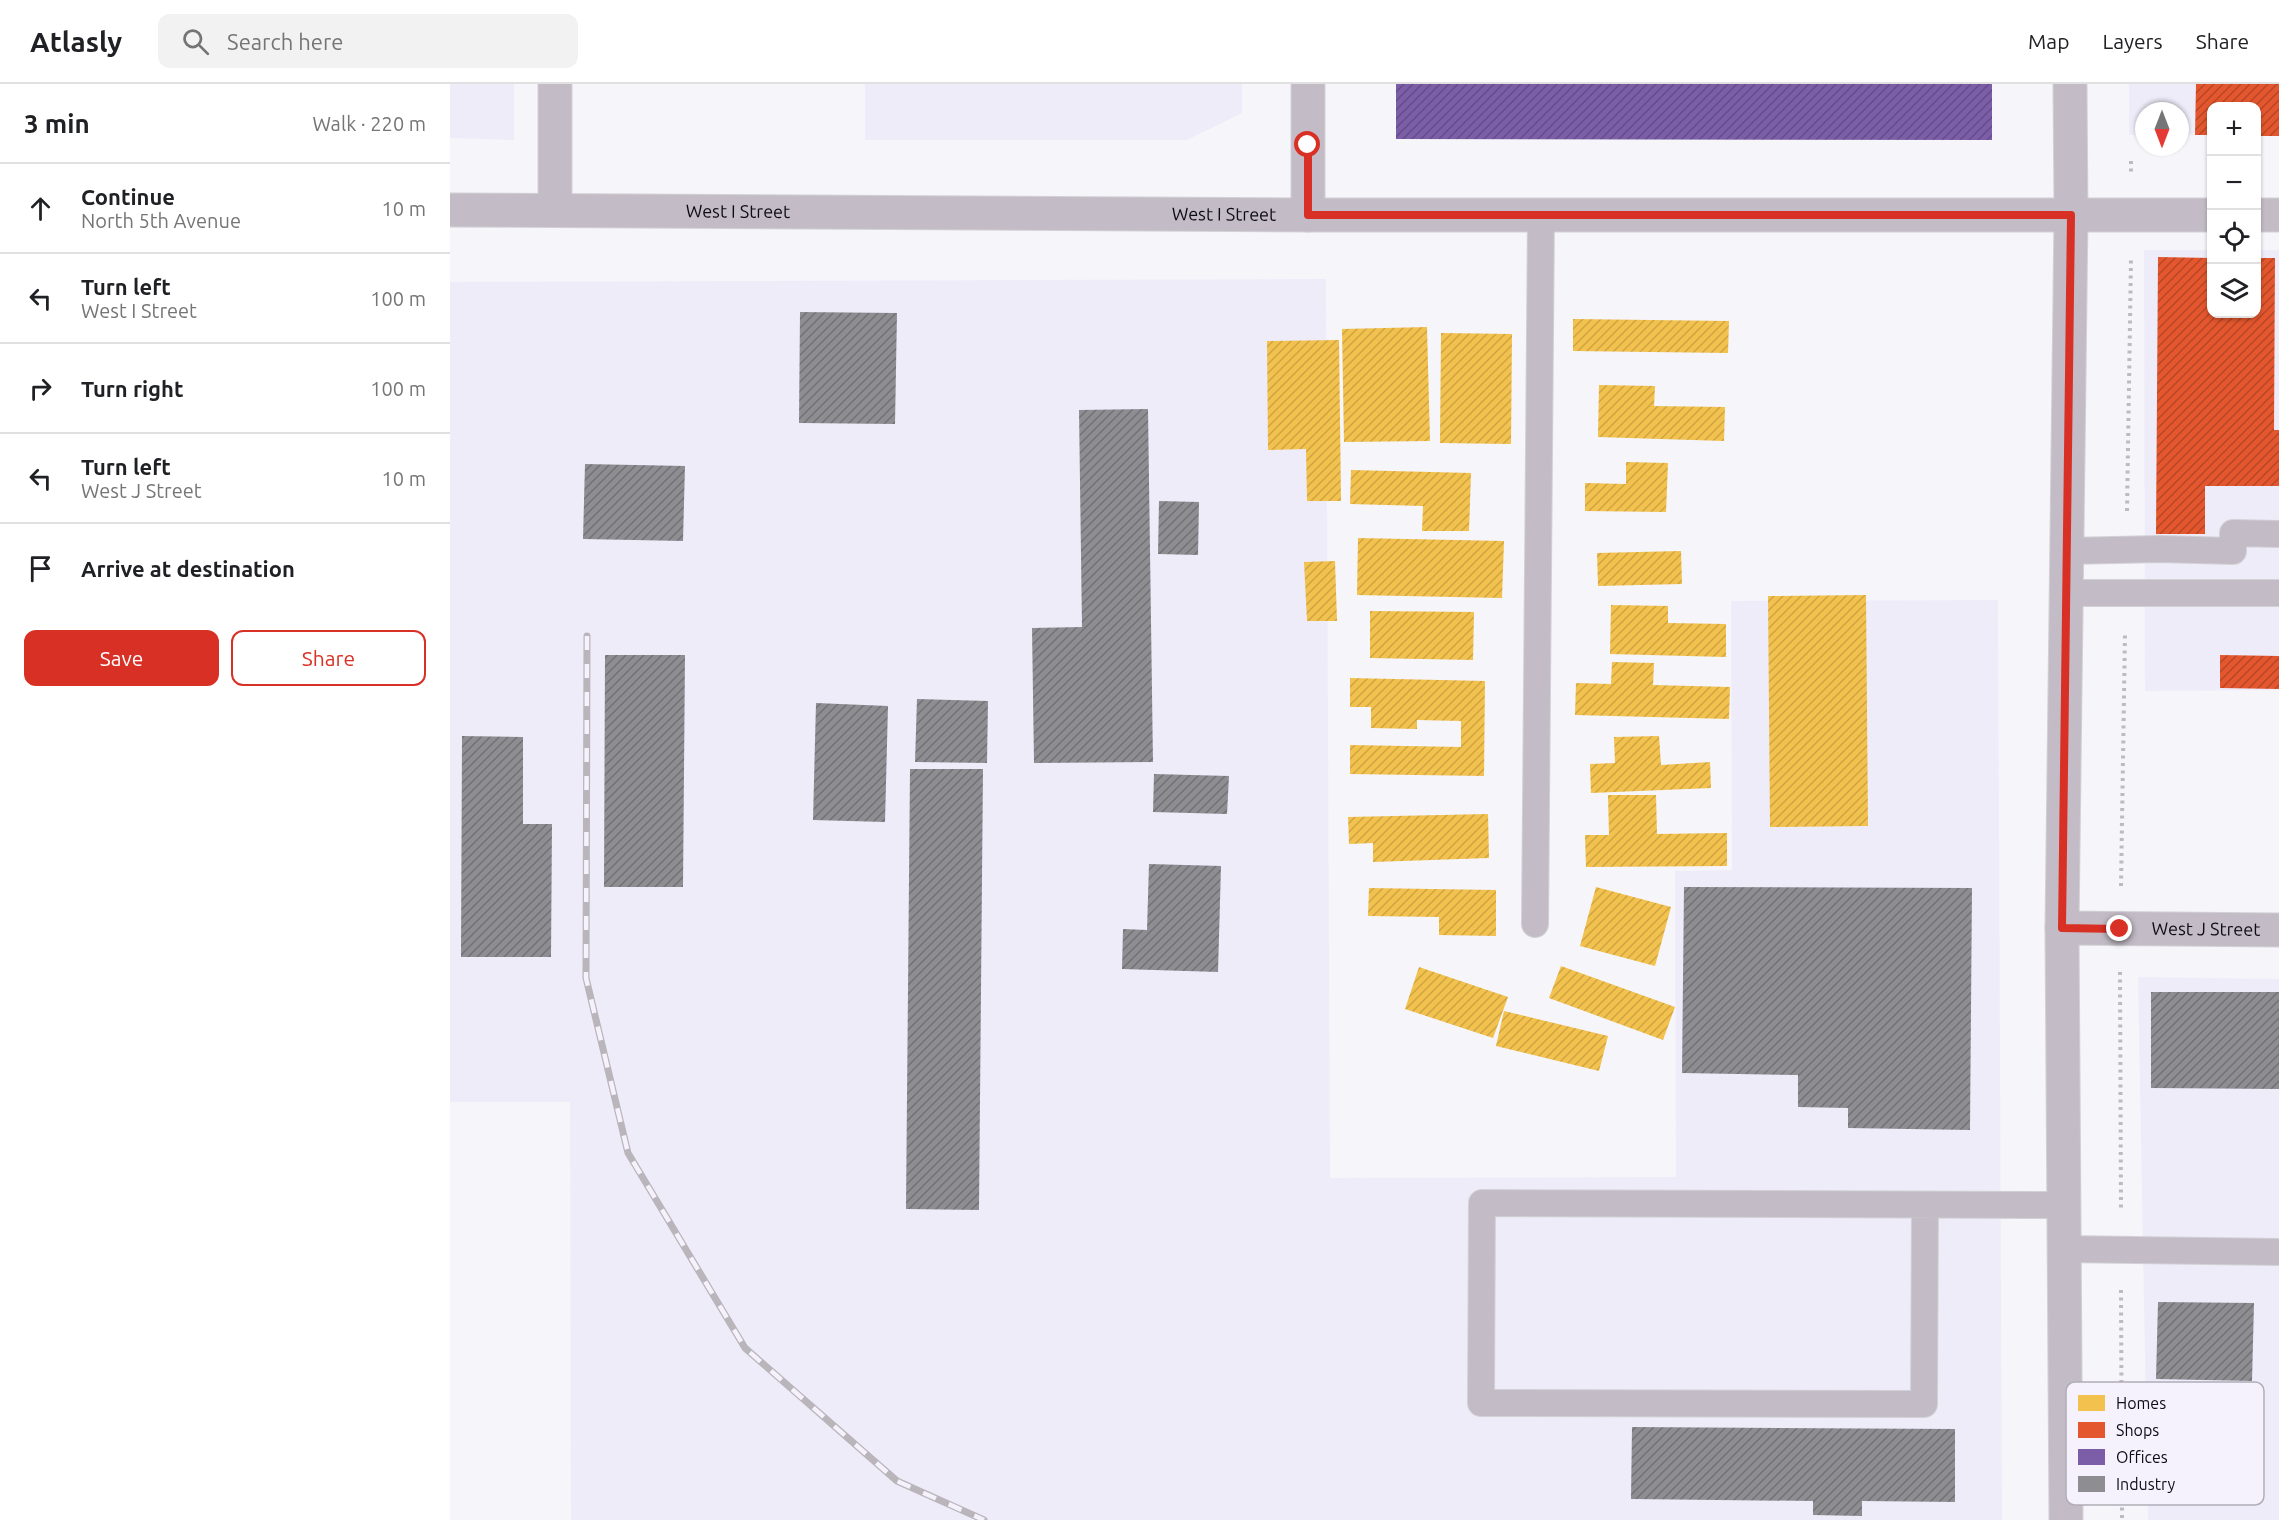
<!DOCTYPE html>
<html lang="en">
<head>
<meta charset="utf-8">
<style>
  :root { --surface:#fff; --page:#f2f2f2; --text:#202124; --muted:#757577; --line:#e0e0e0; --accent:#d93025 }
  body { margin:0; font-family:Ubuntu,sans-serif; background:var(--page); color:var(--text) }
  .controls { position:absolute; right:18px; top:18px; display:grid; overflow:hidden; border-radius:12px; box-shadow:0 2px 4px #0004 }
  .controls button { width:54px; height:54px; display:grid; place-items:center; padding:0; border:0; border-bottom:2px solid var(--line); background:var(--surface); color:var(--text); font:30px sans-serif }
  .compass { position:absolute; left:1685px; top:18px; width:54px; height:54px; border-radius:50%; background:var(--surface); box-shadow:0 2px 4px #0004; rotate:180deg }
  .stop { position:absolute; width:18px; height:18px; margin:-14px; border:4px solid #d93025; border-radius:50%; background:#fff }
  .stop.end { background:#d93025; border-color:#fff; box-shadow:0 2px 6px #0008 }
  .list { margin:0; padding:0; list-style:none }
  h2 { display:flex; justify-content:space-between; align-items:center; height:78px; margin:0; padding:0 24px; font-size:26px }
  h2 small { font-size:20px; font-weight:400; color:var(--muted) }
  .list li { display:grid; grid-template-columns:39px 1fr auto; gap:18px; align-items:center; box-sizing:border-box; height:90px; padding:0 24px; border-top:2px solid var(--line) }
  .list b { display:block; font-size:22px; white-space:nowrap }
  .list p { margin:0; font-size:20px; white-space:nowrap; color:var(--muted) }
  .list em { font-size:20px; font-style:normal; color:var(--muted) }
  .actions { display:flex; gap:12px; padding:18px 24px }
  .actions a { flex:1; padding:14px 0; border:2px solid var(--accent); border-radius:12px; text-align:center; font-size:21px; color:var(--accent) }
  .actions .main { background:var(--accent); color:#fff }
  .icon { flex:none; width:33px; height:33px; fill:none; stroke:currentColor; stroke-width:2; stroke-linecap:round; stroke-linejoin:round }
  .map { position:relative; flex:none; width:1829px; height:1436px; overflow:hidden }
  header { display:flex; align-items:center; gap:36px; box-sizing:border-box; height:84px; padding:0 30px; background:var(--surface); border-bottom:2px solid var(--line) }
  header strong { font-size:28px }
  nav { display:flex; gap:33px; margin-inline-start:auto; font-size:21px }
  .search { width:420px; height:54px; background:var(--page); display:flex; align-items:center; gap:15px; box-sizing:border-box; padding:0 21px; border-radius:12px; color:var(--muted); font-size:22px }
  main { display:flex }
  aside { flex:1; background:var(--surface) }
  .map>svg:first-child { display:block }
  .built { fill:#efecfa }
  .homes { fill:url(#homes-hatch) }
  .shops { fill:url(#shops-hatch) }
  .offices { fill:url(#offices-hatch) }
  .industry { fill:url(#industry-hatch) }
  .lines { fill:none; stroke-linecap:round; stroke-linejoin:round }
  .service-casing { stroke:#d2d1d5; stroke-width:28 }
  .minor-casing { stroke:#d2d1d5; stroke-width:35 }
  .tertiary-casing { stroke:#d2d1d5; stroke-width:35 }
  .path { stroke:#bfbac1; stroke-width:4; stroke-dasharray:3 4.5; stroke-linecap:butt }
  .service { stroke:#c3bcc6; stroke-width:26 }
  .minor { stroke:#c3bcc6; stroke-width:33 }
  .tertiary { stroke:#c3bcc6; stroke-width:33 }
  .rail-casing { stroke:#b9b5bb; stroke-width:7 }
  .rail { stroke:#f5f2fd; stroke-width:4.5; stroke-dasharray:14; stroke-linecap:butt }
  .route { stroke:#d93025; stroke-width:8 }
  .labels { text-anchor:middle; stroke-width:6; stroke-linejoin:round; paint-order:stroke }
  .street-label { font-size:18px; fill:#0f0c15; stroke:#f5f2fd }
  .key { fill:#f5f2fd; stroke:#b0adb7; stroke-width:1.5 }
  .key-label { font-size:16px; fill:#0f0c15 }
</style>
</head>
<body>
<header>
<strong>Atlasly</strong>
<div class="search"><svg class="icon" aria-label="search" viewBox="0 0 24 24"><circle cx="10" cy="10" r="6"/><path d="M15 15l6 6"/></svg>Search here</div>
<nav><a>Map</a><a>Layers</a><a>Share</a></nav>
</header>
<main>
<aside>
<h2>3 min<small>Walk · 220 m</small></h2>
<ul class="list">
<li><svg class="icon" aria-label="ahead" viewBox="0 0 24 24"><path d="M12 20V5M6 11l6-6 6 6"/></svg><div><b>Continue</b><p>North 5th Avenue</p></div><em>10 m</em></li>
<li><svg class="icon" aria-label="left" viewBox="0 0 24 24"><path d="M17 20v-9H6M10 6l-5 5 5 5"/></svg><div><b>Turn left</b><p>West I Street</p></div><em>100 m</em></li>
<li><svg class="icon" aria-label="right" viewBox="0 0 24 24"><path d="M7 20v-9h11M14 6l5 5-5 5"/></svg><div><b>Turn right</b></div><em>100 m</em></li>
<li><svg class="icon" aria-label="left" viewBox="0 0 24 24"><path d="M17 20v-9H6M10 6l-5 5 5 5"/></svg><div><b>Turn left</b><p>West J Street</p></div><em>10 m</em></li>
<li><svg class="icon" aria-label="arrive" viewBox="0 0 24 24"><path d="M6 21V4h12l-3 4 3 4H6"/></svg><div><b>Arrive at destination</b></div></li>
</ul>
<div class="actions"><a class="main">Save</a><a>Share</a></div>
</aside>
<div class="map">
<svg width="1829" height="1436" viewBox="0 0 1829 1436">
  <defs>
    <pattern id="homes-hatch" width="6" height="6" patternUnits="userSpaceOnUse" patternTransform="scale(1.5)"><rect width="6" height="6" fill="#f2c14e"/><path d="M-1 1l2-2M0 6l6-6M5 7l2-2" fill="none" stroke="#cea543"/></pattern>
    <pattern id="shops-hatch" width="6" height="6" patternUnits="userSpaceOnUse" patternTransform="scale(1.5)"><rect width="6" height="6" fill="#e4572e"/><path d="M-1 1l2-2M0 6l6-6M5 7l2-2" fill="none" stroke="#b74626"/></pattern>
    <pattern id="offices-hatch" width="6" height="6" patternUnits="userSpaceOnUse" patternTransform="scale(1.5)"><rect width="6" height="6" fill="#7b5ea7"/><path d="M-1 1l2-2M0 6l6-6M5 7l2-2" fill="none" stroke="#634c87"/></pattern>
    <pattern id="industry-hatch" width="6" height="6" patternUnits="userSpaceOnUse" patternTransform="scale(1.5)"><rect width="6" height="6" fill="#8d8d92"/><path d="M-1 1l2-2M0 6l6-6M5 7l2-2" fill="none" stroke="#727276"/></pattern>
  </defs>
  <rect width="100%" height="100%" fill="#f6f5fa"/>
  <g class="built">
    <polygon points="0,0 64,0 64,56 0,54"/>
    <polygon points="415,0 792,0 792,29 737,56 415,56"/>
    <polygon points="1679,0 1829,0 1806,22 1762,22 1761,51 1730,51 1730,27 1694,27 1694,51 1679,51"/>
    <polygon points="1694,166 1761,166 1762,230 1806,230 1807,166 1829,166 1829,606 1695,607"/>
    <polygon points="876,195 880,1094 1226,1093 1225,787 1282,786 1281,517 1548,516 1552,1436 121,1436 120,1018 0,1018 0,198"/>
    <polygon points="1688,893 1829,895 1829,1436 1698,1436"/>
  </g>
  <g class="homes">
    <polygon points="1123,235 1279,237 1278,269 1123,267"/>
    <polygon points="977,243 980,357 894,358 892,245"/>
    <polygon points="991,249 1062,250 1061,360 990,359"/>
    <polygon points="889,256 891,417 857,417 856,365 818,366 817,257"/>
    <polygon points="1149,301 1205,302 1204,322 1275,323 1274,357 1148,353"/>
    <polygon points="1176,378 1218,379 1216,428 1135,427 1135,399 1176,400"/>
    <polygon points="901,386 1021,389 1019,447 972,447 973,422 900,420"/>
    <polygon points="908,454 1054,457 1052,514 907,511"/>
    <polygon points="1231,467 1232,500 1148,502 1147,469"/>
    <polygon points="885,477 887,537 857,537 854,478"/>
    <polygon points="1416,511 1418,742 1320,743 1318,512"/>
    <polygon points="1161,521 1218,522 1218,539 1276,540 1276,573 1160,570"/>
    <polygon points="920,527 1024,528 1023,576 920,574"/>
    <polygon points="1162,578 1204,579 1203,601 1280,603 1279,635 1125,631 1126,599 1161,600"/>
    <polygon points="900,594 1035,597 1034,692 900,690 900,661 1011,663 1011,637 967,636 967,645 921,644 921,623 900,623"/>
    <polygon points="1209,652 1211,681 1260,678 1261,704 1141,709 1140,680 1165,679 1164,653"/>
    <polygon points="1158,711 1206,711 1207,750 1277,749 1277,782 1136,783 1135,751 1159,751"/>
    <polygon points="1038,730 1039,774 923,778 923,759 899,760 898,733"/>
    <polygon points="1146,803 1221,823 1205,882 1130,862"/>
    <polygon points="919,804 1046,806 1046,852 989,851 989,833 918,832"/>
    <polygon points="1111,882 1225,923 1213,956 1099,914"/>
    <polygon points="969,883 1058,913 1043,954 955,925"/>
    <polygon points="1054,927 1158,952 1149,987 1046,962"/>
  </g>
  <g class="shops">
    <polygon points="1746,0 1829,0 1829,52 1806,52 1806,22 1762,22 1762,51 1745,51"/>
    <polygon points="1708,173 1762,174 1762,230 1806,230 1806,174 1825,174 1824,346 1829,346 1829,402 1755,402 1755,450 1706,450"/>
    <polygon points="1770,571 1829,572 1829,605 1770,604"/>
  </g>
  <polygon class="offices" points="946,0 1542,0 1542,56 946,55"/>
  <g class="industry">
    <polygon points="350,228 447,229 445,340 349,339"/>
    <polygon points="698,325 703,678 584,679 582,544 632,543 629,326"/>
    <polygon points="135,380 235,382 233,457 133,455"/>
    <polygon points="709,417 749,418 748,471 708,470"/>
    <polygon points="155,571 235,571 233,803 154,803"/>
    <polygon points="467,615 538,617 537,679 465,678"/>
    <polygon points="366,619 438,622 435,738 363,736"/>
    <polygon points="12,652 73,653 73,740 102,740 101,873 11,873"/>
    <polygon points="460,685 533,685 529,1126 456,1125"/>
    <polygon points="704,690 779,692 777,730 703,728"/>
    <polygon points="699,780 771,782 768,888 672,885 673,845 697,846"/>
    <polygon points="1234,803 1522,804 1520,1046 1398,1044 1398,1024 1348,1023 1348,991 1232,989"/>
    <polygon points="1701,908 1829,908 1829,1005 1701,1004"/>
    <polygon points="1708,1218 1804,1219 1802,1297 1706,1295"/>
    <polygon points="1182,1343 1505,1345 1505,1418 1412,1417 1412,1432 1363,1431 1363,1417 1181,1415"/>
  </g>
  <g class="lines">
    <defs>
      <g id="service">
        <polyline points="1617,467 1710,465 1783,467 1783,449 1829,450"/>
        <polyline points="1616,509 1829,509"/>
        <polyline points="1085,840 1091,131"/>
        <polyline points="1475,1121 1474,1320 1031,1319 1032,1119 1613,1121"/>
        <polyline points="1614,1165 1829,1168"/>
      </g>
      <g id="minor">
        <polyline points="858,0 858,131 1762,131"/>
        <polyline points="105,126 105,0"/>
        <polyline points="1806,131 1829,131"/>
        <path id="s1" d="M1612 844 1829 846"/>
      </g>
      <g id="tertiary">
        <path id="s2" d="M0 126 858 131"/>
        <polyline points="1616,1436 1612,844 1621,131 1620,0"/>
      </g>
    </defs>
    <use href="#service" class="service-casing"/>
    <use href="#minor" class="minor-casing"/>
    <use href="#tertiary" class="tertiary-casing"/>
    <g class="path">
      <polyline points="1681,77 1681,89"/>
      <polyline points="1677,427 1681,174"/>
      <polyline points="1671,802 1675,549"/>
      <polyline points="1670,888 1671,1126"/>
      <polyline points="1671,1206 1672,1436"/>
    </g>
    <use href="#service" class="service"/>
    <use href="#minor" class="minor"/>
    <use href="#tertiary" class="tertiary"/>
    <defs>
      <polyline id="rail" points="137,552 136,894 178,1069 295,1264 447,1397 534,1436"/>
    </defs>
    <use href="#rail" class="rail-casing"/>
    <use href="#rail" class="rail"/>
  </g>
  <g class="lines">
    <polyline class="route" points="858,61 858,131 1621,131 1612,844 1670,845"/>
  </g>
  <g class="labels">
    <g class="street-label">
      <text dy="6" stroke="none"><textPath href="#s2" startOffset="288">West I Street</textPath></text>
      <text dy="6" stroke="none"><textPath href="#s2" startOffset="774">West I Street</textPath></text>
      <text dy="6" stroke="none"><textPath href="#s1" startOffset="144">West J Street</textPath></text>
    </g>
  </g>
  <rect x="1616" y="1298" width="198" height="123" rx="9" class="key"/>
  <rect x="1628" y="1311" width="27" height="16" fill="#f2c14e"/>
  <rect x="1628" y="1338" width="27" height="16" fill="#e4572e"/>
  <rect x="1628" y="1365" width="27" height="16" fill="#7b5ea7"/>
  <rect x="1628" y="1392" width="27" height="16" fill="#8d8d92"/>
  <g class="key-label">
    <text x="1666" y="1325">Homes</text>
    <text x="1666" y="1352">Shops</text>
    <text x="1666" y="1379">Offices</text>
    <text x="1666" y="1406">Industry</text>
  </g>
</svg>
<div class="controls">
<button>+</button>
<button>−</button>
<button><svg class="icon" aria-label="locate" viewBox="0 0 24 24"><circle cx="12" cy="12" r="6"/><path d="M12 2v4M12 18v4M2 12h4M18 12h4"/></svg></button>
<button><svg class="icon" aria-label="layers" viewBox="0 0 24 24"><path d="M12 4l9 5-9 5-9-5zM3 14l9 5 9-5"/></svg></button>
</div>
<svg class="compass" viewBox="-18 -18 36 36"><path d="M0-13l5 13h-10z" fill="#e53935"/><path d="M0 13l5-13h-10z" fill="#757577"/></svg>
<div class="stop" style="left:858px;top:61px"></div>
<div class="stop end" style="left:1670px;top:845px"></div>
</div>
</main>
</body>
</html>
